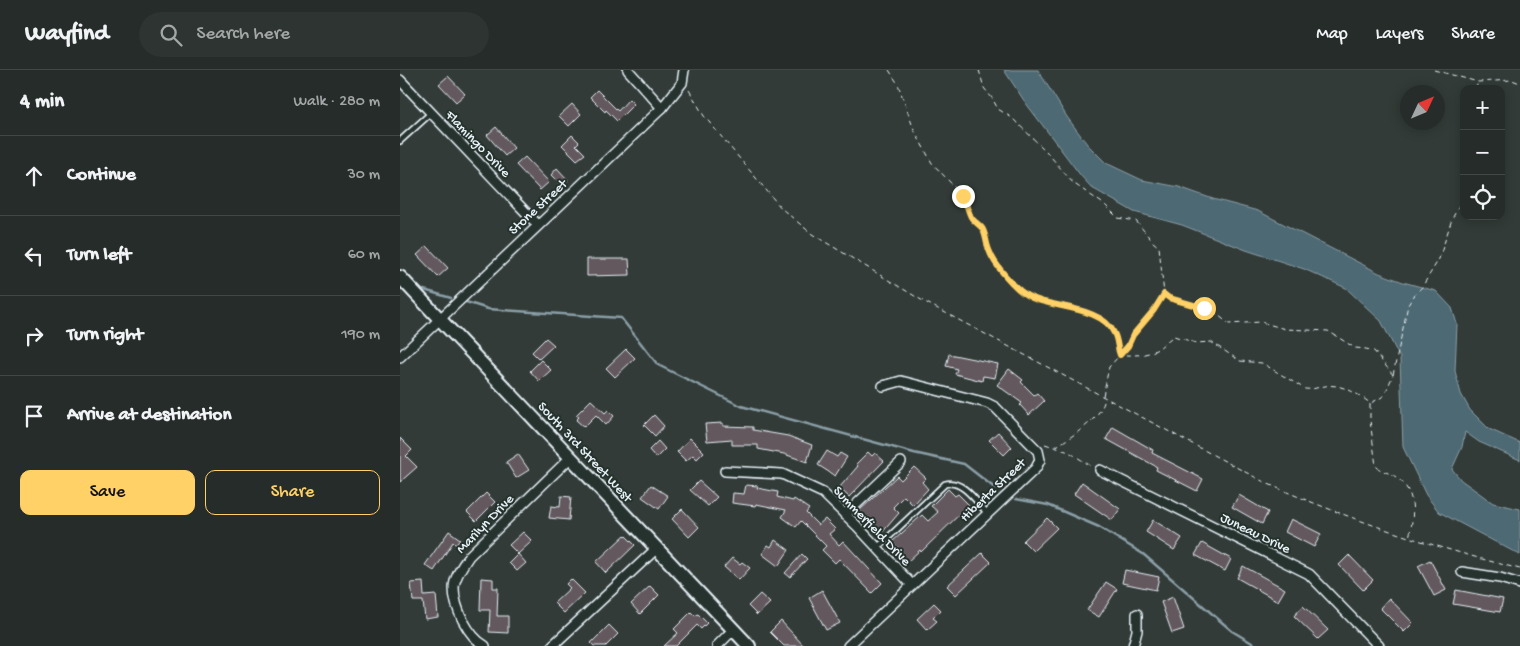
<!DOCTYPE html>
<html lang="en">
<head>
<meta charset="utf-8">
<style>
  :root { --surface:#262c29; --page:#2e3431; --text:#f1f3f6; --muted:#a4a7a8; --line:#424846; --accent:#ffd166 }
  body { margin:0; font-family:"Gochi Hand",sans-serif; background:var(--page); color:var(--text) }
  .controls { position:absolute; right:15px; top:15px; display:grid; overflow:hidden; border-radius:10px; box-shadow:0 2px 12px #0003 }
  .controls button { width:45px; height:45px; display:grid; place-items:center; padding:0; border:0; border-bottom:1px solid var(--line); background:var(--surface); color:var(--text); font:25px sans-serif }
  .compass { position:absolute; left:1000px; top:15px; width:45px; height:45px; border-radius:50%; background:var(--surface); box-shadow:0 2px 12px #0003; rotate:46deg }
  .stop { position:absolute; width:15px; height:15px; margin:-11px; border:4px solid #ffd166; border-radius:50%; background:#fff }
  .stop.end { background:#ffd166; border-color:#fff; box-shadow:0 1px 5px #0008 }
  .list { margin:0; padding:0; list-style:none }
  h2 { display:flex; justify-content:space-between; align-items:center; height:65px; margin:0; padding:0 20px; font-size:21px }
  h2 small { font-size:16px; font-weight:400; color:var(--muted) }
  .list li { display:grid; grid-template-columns:32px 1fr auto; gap:15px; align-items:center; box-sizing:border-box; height:80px; padding:0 20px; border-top:1px solid var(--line) }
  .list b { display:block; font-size:19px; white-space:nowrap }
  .list em { font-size:16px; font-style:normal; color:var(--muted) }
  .actions { display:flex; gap:10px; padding:15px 20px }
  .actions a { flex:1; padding:11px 0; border:1px solid var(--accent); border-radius:10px; text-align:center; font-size:18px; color:var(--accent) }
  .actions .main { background:var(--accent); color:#111 }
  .icon { flex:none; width:28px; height:28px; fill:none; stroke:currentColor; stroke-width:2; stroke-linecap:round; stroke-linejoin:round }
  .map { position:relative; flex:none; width:1120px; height:576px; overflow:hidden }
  header { display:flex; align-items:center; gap:30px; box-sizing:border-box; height:70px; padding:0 25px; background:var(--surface); border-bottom:1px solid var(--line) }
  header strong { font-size:24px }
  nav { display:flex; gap:28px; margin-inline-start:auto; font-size:18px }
  .search { width:350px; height:45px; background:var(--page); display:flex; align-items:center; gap:12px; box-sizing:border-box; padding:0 18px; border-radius:28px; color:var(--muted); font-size:19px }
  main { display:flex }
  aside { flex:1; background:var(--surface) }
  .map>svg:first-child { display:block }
  .water { fill:#4d6973; stroke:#8b9fa8 }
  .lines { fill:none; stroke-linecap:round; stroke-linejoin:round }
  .stream { stroke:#8b9fa8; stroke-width:2.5 }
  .building { fill:#63595d; stroke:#e8f1f8 }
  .lane-casing { stroke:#e8f1f8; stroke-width:8 }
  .street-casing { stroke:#e8f1f8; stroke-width:12 }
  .secondary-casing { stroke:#e8f1f8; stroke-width:16 }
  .path { stroke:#e8f1f8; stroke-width:1; stroke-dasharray:5 4; stroke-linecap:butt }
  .lane { stroke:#26332d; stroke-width:4.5 }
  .street { stroke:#26332d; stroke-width:9 }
  .secondary { stroke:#26332d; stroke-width:12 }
  .route { stroke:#ffd166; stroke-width:6 }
  .labels { text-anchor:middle; stroke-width:4; stroke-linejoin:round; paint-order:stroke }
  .street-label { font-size:14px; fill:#e8f1f8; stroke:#26332d }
</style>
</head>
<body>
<header>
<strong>Wayfind</strong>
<div class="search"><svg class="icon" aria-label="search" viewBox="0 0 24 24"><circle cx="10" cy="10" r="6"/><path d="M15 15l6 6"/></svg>Search here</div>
<nav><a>Map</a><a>Layers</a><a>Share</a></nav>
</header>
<main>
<aside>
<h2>4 min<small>Walk · 280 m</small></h2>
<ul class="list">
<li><svg class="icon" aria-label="ahead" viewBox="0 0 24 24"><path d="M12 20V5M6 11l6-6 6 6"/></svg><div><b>Continue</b></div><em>30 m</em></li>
<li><svg class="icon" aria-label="left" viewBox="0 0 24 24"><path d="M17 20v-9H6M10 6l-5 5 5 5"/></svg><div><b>Turn left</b></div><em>60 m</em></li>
<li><svg class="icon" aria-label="right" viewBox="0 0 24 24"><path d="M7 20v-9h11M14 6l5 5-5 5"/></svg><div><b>Turn right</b></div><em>190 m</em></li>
<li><svg class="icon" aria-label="arrive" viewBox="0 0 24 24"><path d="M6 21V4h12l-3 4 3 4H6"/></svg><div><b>Arrive at destination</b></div></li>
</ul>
<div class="actions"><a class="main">Save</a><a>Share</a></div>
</aside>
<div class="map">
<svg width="1120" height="576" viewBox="0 0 1120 576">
  <rect width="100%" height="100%" fill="#323b37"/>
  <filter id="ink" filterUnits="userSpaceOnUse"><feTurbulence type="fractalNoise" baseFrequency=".02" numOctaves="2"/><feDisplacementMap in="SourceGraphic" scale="10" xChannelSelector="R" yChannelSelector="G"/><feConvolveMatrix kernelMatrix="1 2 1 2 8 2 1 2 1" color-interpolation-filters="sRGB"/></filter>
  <g filter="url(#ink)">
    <polygon class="water" points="604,0 638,0 667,47 687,74 706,93 742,110 779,117 813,129 858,141 979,203 1003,212 1036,221 1052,238 1057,254 1055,301 1061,324 1070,340 1089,359 1120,373 1120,390 1079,372 1065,362 1062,377 1052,399 1061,410 1093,433 1120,439 1120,485 1039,442 1026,425 1003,377 1000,288 981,251 946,218 904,199 846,180 782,155 734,142 692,118 681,106 625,32"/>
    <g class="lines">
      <g class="stream">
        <polyline points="24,220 51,228"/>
        <polyline points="66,232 88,239 221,248 258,295 341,336 514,383 564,394 596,419"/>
        <polyline points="616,429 648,435 699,457 743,484 832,561 857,576"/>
      </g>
    </g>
    <g class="building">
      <polygon points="48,6 65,24 56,32 39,14"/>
      <polygon points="197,20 218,41 229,29 234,34 217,51 206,40 205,42 190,27"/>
      <polygon points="172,34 181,44 169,56 159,46"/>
      <polygon points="96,57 114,78 105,86 87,65"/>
      <polygon points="172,65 179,72 176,75 185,84 177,90 162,75"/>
      <polygon points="125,87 149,112 140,120 116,95"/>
      <polygon points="157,98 168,110 162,116 151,105"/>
      <polygon points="27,176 48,198 38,207 17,185"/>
      <polygon points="187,189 229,189 230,205 187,206"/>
      <polygon points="146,268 154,275 139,289 132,282"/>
      <polygon points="226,279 235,288 215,307 206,298"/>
      <polygon points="549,284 598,294 595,308 583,306 582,311 555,304 557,299 546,296"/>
      <polygon points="141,290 151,300 139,311 130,301"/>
      <polygon points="609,299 623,310 621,312 634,325 637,323 644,331 629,345 620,335 622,333 597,315"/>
      <polygon points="191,330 205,343 208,340 214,346 206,355 196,345 184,357 176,350 179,347 176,345"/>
      <polygon points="254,345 264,356 255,366 244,355"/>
      <polygon points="323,353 323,356 353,357 353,360 388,366 412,375 407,392 384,384 358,379 358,375 332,375 332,369 307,371 305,354"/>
      <polygon points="713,357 753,380 752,383 803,409 797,421 756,400 757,397 706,369"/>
      <polygon points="598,362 612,377 604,385 589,370"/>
      <polygon points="0,368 12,380 6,386 17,397 0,412"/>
      <polygon points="290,368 304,382 297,389 293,385 286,391 277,382"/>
      <polygon points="258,371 265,379 256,388 249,380"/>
      <polygon points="427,381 437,387 440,383 447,387 435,406 418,395"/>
      <polygon points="468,382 472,386 475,383 484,391 449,427 439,418 458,396 456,394"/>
      <polygon points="118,384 129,400 116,408 106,392"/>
      <polygon points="514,397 526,408 522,412 528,419 513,435 504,426 493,437 499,443 481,464 459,441 497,406 501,410"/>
      <polygon points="299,411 317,427 308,436 290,420"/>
      <polygon points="682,412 720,439 712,450 674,424"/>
      <polygon points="251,415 268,426 259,439 242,427"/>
      <polygon points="346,415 358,416 357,418 378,422 377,427 393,431 394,429 409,439 406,443 418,455 425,449 435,459 429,464 439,475 443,471 482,513 472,523 439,489 435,493 422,480 426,476 401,451 396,457 382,447 386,440 356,434 355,436 332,433 333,423 344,424"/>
      <polygon points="548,419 555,426 558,424 569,435 521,482 520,480 507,492 496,480 498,478 492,472 522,445 528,451 538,442 531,436"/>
      <polygon points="86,423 95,432 76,451 67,442"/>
      <polygon points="839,425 868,442 862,454 832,437"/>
      <polygon points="161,426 171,427 169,450 149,448 151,436 160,437"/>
      <polygon points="282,439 299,457 289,467 272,449"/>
      <polygon points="647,448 657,458 633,481 623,471"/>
      <polygon points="891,449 921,464 914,477 885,462"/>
      <polygon points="753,450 782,468 774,480 746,462"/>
      <polygon points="49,461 60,469 56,475 53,472 34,501 25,495"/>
      <polygon points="123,462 132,471 118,484 126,493 117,501 109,493 118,484 109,475"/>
      <polygon points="225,465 235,475 206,503 196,492"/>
      <polygon points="375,470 389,480 378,496 362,484 368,475 371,477"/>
      <polygon points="802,473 831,489 825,501 795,485"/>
      <polygon points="582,483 591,492 556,525 547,516"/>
      <polygon points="402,484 407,489 390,507 385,503"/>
      <polygon points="949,485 973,510 963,520 939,495"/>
      <polygon points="332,488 340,494 342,492 350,498 339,510 324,497"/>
      <polygon points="1030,490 1046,520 1034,526 1018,496"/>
      <polygon points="843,496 885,519 878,531 837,508"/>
      <polygon points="725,500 759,507 756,520 722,513"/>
      <polygon points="81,508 93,509 93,518 98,518 97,546 108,546 108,563 89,562 90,540 80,540"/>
      <polygon points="171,509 185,523 164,543 154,533 170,518 166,514"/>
      <polygon points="23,512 24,526 36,525 38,547 25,549 23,531 13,531 11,513"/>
      <polygon points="706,512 717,519 699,547 687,540"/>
      <polygon points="250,516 259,525 240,544 231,534"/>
      <polygon points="422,520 440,553 426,560 409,528"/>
      <polygon points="1056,520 1103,529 1100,542 1053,534"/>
      <polygon points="360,524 370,533 357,545 348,536"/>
      <polygon points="773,527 784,559 772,563 761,532"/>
      <polygon points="989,528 1013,553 1004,562 980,538"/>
      <polygon points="534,533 541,540 533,548 537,551 527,560 517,549"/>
      <polygon points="903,536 928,560 918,569 894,546"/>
      <polygon points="291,542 295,546 298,544 307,553 301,559 297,555 276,576 264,576 278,563 274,559"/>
      <polygon points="381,551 404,576 384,576 370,562"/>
      <polygon points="209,555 218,564 206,576 194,576 191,573"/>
    </g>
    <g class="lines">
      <defs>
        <g id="lane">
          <polyline points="0,71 31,43"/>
          <path d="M477 478 545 414C562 409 576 431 587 443"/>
        </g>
        <g id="street">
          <polyline points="228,0 262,38"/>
          <polyline points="0,10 138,155"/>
          <polyline points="0,287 262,38 282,13 284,0"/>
          <polyline points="700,400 909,504 979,576"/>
          <polyline points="325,401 382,404 423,423 457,456 512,515"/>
          <polyline points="445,445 501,392"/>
          <polyline points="1062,502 1100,508 1120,514"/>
          <path d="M85 576C68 566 54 538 54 518 54 507 63 495 69 486L171 387"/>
          <polyline points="152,576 257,478"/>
          <polyline points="317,576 333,560"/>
          <polyline points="448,576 636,398 640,390 638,381 595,337 587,333 501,311 483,316"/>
          <polyline points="733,576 737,561 737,544"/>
        </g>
        <polyline id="secondary" points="0,207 349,576"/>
      </defs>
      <use href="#lane" class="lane-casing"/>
      <use href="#street" class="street-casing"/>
      <use href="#secondary" class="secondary-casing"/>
      <g class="path">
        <path d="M489 0 498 14 514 60 532 93 563 126 571 147 583 159 589 182 599 197 619 220 632 228 681 240 696 246 710 257 715 264 717 279 720 285C731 285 744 286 754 281 761 278 767 270 774 266L796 273 811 272 840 291 862 293 905 319C913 320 918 317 925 316 941 313 958 324 970 333"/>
        <polyline points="579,0 584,18 592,28 598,39 612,48 646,81 673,113 705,135 718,148 736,151 753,172 759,177 764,224 769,228 812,240 829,254 861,252 885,259 928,261 955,278 966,279 974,281 993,305 984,326 971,333"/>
        <polyline points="1034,0 1078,12 1112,10 1120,13"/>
        <polyline points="1075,19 1078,13"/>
        <path d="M289 20 304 46 382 139 412 164 523 231 866 413C948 449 1033 477 1120 499"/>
        <polyline points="993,305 1008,235 1013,227 1022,217 1039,189 1052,149 1064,126"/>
        <polyline points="703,326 709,297 728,276 733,265 754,240 764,225"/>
        <path d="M970 334V350L976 396C981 402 989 402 996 407 1017 422 1014 445 1009 468"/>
        <polyline points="645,374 669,382 691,396"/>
        <path d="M655 377C672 366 702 349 705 328"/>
      </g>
      <use href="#lane" class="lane"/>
      <use href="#street" class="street"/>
      <use href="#secondary" class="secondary"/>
    </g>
  </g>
  <g class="lines" filter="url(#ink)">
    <path class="route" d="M563 126C566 132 568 141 571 147 573 151 579 154 582 158 586 164 586 173 589 180 594 195 617 222 632 228 654 238 703 237 714 263 718 270 717 278 720 285L728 276 733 265 754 240 764 224 769 228 804 238"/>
  </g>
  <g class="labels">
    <g class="street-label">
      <text transform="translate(79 73) rotate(46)" y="5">Flamingo Drive</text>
      <text transform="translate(137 136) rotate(-43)" y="5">Stone Street</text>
      <text transform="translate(186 381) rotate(47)" y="5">South 3rd Street West</text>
      <text transform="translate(592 419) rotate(-44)" y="5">Hiberta Street</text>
      <text transform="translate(84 453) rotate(-46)" y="5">Marilyn Drive</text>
      <text transform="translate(473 455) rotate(46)" y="5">Summerfield Drive</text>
      <text transform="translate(856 462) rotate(26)" y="5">Juneau Drive</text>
    </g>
  </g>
</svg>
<div class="controls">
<button>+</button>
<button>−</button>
<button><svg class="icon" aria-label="locate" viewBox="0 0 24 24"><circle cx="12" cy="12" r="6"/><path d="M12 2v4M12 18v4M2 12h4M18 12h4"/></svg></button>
</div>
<svg class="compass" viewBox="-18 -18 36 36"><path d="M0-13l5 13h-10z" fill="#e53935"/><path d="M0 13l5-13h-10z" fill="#a4a7a8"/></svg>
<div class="stop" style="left:804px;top:238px"></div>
<div class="stop end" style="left:563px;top:126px"></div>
</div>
</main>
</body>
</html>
